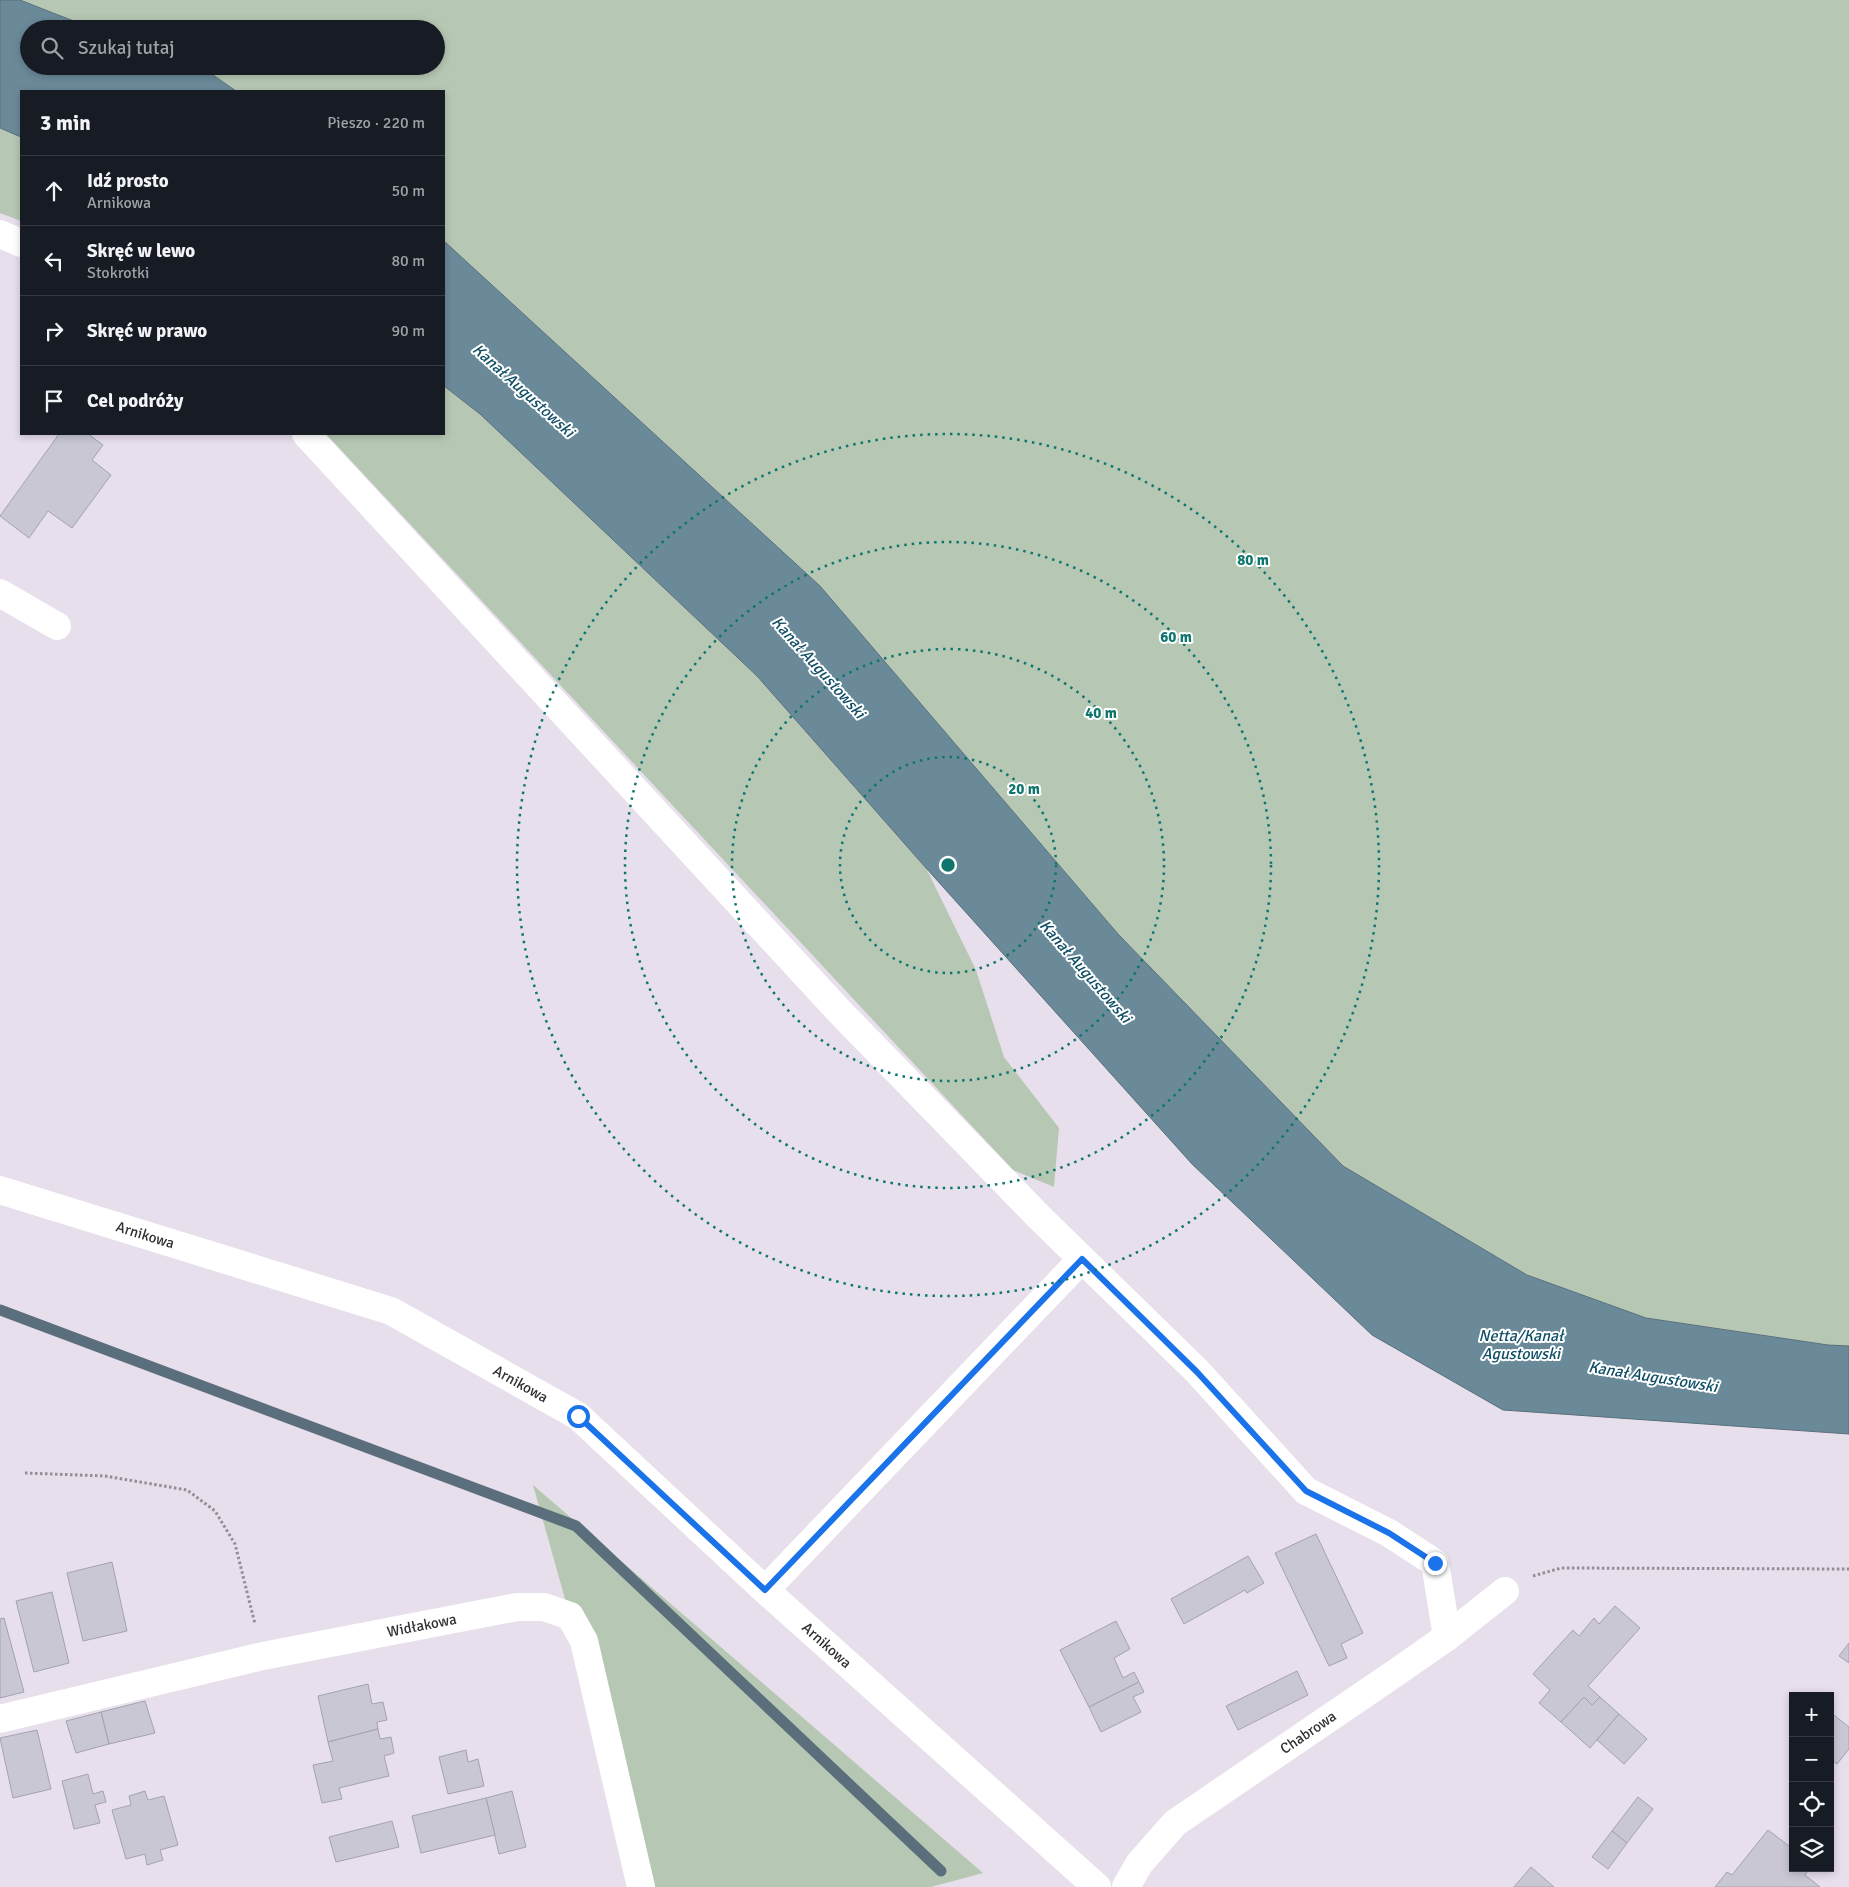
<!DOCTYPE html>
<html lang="pl">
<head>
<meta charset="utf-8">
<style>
  :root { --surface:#171b24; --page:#20242c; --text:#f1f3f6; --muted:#9ea1a6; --line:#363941 }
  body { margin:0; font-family:Signika,sans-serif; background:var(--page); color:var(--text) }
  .controls { position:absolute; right:15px; bottom:15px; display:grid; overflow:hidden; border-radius:0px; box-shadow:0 2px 8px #0003 }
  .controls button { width:45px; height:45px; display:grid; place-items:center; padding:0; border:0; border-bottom:1px solid var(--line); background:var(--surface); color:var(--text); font:25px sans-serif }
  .stop { position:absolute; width:15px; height:15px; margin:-11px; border:4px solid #1a73e8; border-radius:50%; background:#fff }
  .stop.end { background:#1a73e8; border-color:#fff; box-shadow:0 1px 5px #0008 }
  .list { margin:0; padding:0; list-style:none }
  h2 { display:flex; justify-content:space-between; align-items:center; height:65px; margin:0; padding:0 20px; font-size:21px }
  h2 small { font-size:16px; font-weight:400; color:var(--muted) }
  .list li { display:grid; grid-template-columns:32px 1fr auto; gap:15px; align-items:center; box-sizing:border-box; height:70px; padding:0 20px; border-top:1px solid var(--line) }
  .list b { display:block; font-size:19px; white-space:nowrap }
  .list p { margin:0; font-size:16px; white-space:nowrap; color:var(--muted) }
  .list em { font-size:16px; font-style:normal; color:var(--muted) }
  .icon { flex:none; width:28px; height:28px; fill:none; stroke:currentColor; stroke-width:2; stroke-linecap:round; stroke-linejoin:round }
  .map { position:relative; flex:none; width:1849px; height:1887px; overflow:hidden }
  .search { position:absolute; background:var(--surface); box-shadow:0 2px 8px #0003; left:20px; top:20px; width:425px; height:55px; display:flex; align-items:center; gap:12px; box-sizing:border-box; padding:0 18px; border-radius:28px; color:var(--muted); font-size:19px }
  .panel { position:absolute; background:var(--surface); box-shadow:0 2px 8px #0003; left:20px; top:90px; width:425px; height:345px; border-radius:0px }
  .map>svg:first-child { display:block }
  .green { fill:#b6c8b3 }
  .water { fill:#6b8a99; stroke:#5a6f7b }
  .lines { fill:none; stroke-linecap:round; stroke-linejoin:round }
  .stream { stroke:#5a6f7b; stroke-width:11 }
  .building { fill:#cac7d5; stroke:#a5a2b0 }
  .path { stroke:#938d96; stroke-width:3; stroke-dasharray:2.5 2.5; stroke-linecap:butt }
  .minor { stroke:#fff; stroke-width:28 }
  .route { stroke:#1a73e8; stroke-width:6 }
  .ring { fill:none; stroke:#0f766e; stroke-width:2.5; stroke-dasharray:2.5 5 }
  .labels { text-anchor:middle; stroke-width:4; stroke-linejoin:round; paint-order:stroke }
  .street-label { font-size:15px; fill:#322f34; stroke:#fff }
  .water-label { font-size:16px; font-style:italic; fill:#114f67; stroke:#fff }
  .centre { fill:#0f766e; stroke:#fff; stroke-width:2.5 }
  .ring-label { font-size:15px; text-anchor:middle; font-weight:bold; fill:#0f766e; stroke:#fff; stroke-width:4; stroke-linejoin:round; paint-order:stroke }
</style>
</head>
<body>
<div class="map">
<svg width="1849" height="1887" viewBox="0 0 1849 1887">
  <rect width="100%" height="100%" fill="#e7dfec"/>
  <g class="green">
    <polygon points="20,0 1849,0 1849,1346 1828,1345 1646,1318 1527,1275 1343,1166 1118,934 820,586 444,241 444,91 236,91 213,75 190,66 436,66 436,29 94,29"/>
    <polygon points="0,128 21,137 21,221 0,213"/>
    <polygon points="444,386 480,414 757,676 926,868 976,970 1004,1057 1059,1128 1054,1187 1013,1170 326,434 444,434"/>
    <polygon points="533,1485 983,1873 931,1887 646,1887"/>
  </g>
  <g class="water">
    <polygon points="0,0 20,0 94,29 29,29 29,66 190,66 213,75 236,91 21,91 21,137 0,128"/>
    <polygon points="444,241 820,586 1118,934 1343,1166 1527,1275 1646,1318 1828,1345 1849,1346 1849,1434 1503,1410 1372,1335 1192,1164 926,868 757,676 480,414 444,386"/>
  </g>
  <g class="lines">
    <polyline class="stream" points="0,1310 576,1526 941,1871"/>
  </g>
  <g class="building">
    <polygon points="59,434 88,434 103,445 92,460 111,475 72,528 48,511 29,538 0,516"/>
    <polygon points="1316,1534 1363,1633 1341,1644 1347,1658 1329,1666 1275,1553"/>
    <polygon points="1248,1556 1264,1583 1247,1593 1245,1590 1184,1624 1171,1599"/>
    <polygon points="112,1562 127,1631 83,1641 67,1573"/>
    <polygon points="52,1592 69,1663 34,1672 16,1601"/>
    <polygon points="1615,1606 1640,1628 1588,1686 1600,1697 1592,1705 1584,1697 1561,1722 1539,1703 1550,1690 1533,1674 1573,1630 1579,1636 1594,1618 1599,1624"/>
    <polygon points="4,1618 24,1692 0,1698 0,1619"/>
    <polygon points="1116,1621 1130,1649 1114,1658 1123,1678 1134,1672 1139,1682 1089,1707 1060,1650"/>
    <polygon points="1849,1643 1849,1663 1839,1656"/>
    <polygon points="1297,1671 1308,1695 1238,1730 1226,1706"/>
    <polygon points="1139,1682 1144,1692 1133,1697 1141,1712 1101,1732 1089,1707"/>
    <polygon points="368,1684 372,1704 383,1702 387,1720 377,1722 378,1729 328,1742 318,1696"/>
    <polygon points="1584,1697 1592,1705 1600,1697 1619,1714 1590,1748 1561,1722"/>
    <polygon points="145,1701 155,1733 109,1744 101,1712"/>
    <polygon points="101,1712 109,1744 76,1753 66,1721"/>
    <polygon points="1830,1712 1849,1727 1849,1749 1837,1764 1830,1759"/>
    <polygon points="1619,1714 1647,1739 1624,1764 1597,1740"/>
    <polygon points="378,1729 380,1739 391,1737 394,1753 384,1756 389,1776 339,1788 342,1799 322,1803 313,1765 333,1761 328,1742"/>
    <polygon points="37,1730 51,1789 13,1798 0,1738"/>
    <polygon points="466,1750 468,1762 478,1759 484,1786 448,1794 439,1757"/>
    <polygon points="88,1774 93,1794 103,1791 106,1802 95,1805 100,1823 74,1829 62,1781"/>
    <polygon points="145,1791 148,1800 164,1796 178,1845 160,1850 163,1860 147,1865 145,1854 126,1859 112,1810 131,1805 129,1796"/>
    <polygon points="512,1791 526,1847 499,1854 486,1798"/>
    <polygon points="1638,1797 1653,1809 1627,1843 1612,1831"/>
    <polygon points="486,1798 495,1835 421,1853 412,1816"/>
    <polygon points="392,1821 399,1847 336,1862 329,1837"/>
    <polygon points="1768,1830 1793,1849 1793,1868 1810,1868 1805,1875 1820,1887 1715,1887 1727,1872 1732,1875"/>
    <polygon points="1612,1831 1627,1843 1608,1869 1592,1857"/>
    <polygon points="1531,1867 1554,1887 1514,1887"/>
  </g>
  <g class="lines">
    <g class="path">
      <polyline points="25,1473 105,1476 187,1490 215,1511 235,1544 255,1624"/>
      <polyline points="1533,1576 1561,1568 1849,1569"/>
    </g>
    <g class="minor">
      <polyline points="0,234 21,243"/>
      <polyline points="306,434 839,1011 1039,1217 1197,1371 1306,1491 1389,1533 1435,1563 1447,1637"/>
      <polyline points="0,593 57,626"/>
      <path id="s1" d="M0 1190 391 1311 578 1416 765 1590 1097 1887"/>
      <polyline points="765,1590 1082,1259"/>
      <path id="s2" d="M0 1719 263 1656 517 1607H544L570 1616 584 1641 641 1887"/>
      <path id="s3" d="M1126 1887 1139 1864 1175 1823 1391 1676 1447 1637 1505 1591"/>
    </g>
  </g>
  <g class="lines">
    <polyline class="route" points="578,1416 765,1590 1082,1259 1197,1372 1306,1491 1389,1533 1435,1563"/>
  </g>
  <g class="ring">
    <circle cx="948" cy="865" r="108"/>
    <circle cx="948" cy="865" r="216"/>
    <circle cx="948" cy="865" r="323"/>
    <circle cx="948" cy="865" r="431"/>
  </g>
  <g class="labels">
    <g class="street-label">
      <text dy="5" stroke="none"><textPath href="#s1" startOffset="152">Arnikowa</textPath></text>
      <text dy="5" stroke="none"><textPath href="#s1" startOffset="558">Arnikowa</textPath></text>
      <text dy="5" stroke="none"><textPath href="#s2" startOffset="432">Widłakowa</textPath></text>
      <text dy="5" stroke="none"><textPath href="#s1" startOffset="962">Arnikowa</textPath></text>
      <text dy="5" stroke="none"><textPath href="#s3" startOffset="242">Chabrowa</textPath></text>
    </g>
    <g class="water-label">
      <text transform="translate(524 390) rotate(42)" y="6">Kanał Augustowski</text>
      <text transform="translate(819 667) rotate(48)" y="6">Kanał Augustowski</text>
      <text transform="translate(1086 971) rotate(49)" y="6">Kanał Augustowski</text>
      <text x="1521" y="1341">Netta/Kanał<tspan x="1521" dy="18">Agustowski</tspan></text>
      <text transform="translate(1653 1376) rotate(9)" y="6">Kanał Augustowski</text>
    </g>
  </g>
  <circle cx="948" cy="865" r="8" class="centre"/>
  <g class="ring-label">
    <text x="1253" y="565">80 m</text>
    <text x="1176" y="642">60 m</text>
    <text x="1101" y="718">40 m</text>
    <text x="1024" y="794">20 m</text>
  </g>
</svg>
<div class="controls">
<button>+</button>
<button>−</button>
<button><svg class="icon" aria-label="locate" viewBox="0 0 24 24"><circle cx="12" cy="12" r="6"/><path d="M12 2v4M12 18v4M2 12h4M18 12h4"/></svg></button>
<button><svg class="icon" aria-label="layers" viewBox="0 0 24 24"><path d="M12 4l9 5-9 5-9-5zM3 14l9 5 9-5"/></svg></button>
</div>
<div class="stop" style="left:578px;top:1416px"></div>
<div class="stop end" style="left:1435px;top:1563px"></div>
<div class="search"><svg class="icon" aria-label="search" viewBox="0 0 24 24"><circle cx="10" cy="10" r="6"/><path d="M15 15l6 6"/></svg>Szukaj tutaj</div>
<section class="panel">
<h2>3 min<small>Pieszo · 220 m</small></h2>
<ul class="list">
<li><svg class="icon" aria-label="ahead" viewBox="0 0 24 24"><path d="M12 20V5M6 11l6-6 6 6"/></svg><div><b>Idź prosto</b><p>Arnikowa</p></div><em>50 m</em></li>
<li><svg class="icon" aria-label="left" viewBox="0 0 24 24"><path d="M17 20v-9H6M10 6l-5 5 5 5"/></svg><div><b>Skręć w lewo</b><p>Stokrotki</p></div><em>80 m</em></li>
<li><svg class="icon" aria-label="right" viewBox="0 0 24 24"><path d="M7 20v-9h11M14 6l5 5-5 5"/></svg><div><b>Skręć w prawo</b></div><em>90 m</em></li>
<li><svg class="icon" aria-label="arrive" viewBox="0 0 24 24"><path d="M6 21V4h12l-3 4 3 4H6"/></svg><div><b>Cel podróży</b></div></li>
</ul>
</section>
</div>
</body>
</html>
